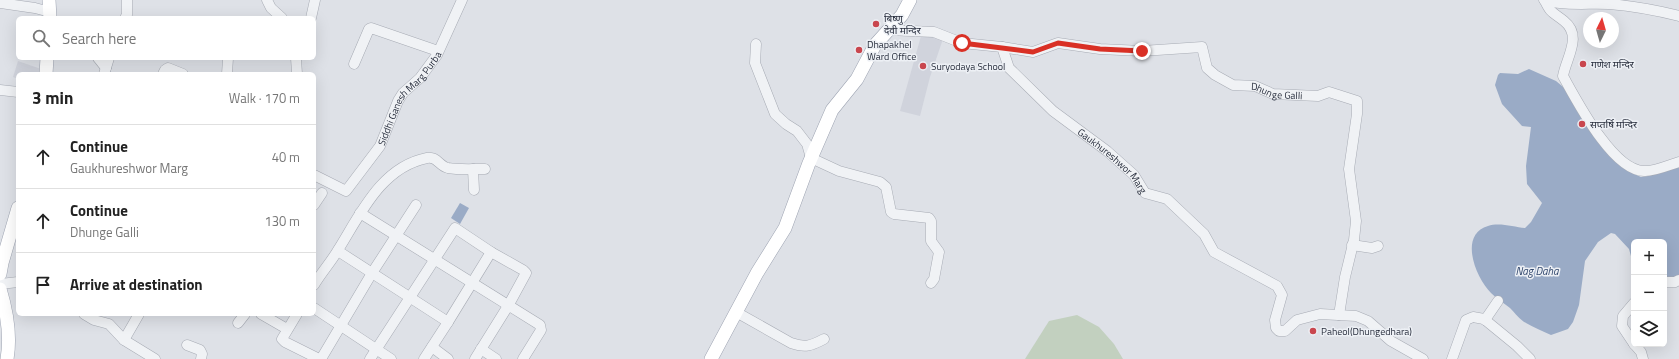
<!DOCTYPE html>
<html lang="en">
<head>
<meta charset="utf-8">
<style>
  :root { --surface:#fff; --page:#f2f2f2; --text:#222; --muted:#767676; --line:#e0e0e0 }
  body { margin:0; font-family:"Titillium Web","Noto Sans Devanagari",sans-serif; background:var(--page); color:var(--text) }
  .controls { position:absolute; right:12px; bottom:12px; display:grid; overflow:hidden; border-radius:6px; box-shadow:0 4px 16px #0002 }
  .controls button { width:36px; height:36px; display:grid; place-items:center; padding:0; border:0; border-bottom:1px solid var(--line); background:var(--surface); color:var(--text); font:20px sans-serif }
  .compass { position:absolute; left:1583px; top:12px; width:36px; height:36px; border-radius:50%; background:var(--surface); box-shadow:0 4px 16px #0002; rotate:5deg }
  .stop { position:absolute; width:12px; height:12px; margin:-9px; border:3px solid #d93025; border-radius:50%; background:#fff }
  .stop.end { background:#d93025; border-color:#fff; box-shadow:0 1px 4px #0008 }
  .list { margin:0; padding:0; list-style:none }
  h2 { display:flex; justify-content:space-between; align-items:center; height:52px; margin:0; padding:0 16px; font-size:17px }
  h2 small { font-size:13px; font-weight:400; color:var(--muted) }
  .list li { display:grid; grid-template-columns:26px 1fr auto; gap:12px; align-items:center; box-sizing:border-box; height:64px; padding:0 16px; border-top:1px solid var(--line) }
  .list b { display:block; font-size:15px; white-space:nowrap }
  .list p { margin:0; font-size:13px; white-space:nowrap; color:var(--muted) }
  .list em { font-size:13px; font-style:normal; color:var(--muted) }
  .icon { flex:none; width:22px; height:22px; fill:none; stroke:currentColor; stroke-width:2; stroke-linecap:round; stroke-linejoin:round }
  .map { position:relative; flex:none; width:1679px; height:359px; overflow:hidden }
  .search { position:absolute; background:var(--surface); box-shadow:0 4px 16px #0002; left:16px; top:16px; width:300px; height:44px; display:flex; align-items:center; gap:10px; box-sizing:border-box; padding:0 14px; border-radius:6px; color:var(--muted); font-size:15px }
  .panel { position:absolute; background:var(--surface); box-shadow:0 4px 16px #0002; left:16px; top:72px; width:300px; height:244px; border-radius:6px }
  .map>svg:first-child { display:block }
  .built { fill:#d0d3dc }
  .green { fill:#c2d0bf }
  .water { fill:#9aabc6 }
  .lines { fill:none; stroke-linecap:round; stroke-linejoin:round }
  .minor-casing { stroke:#a7abb4; stroke-width:11 }
  .major-casing { stroke:#9ea4b2; stroke-width:14 }
  .minor { stroke:#f0f2f5; stroke-width:10 }
  .major { stroke:#fff; stroke-width:13 }
  .route { stroke:#d93025; stroke-width:5 }
  .poi-dot { fill:#c9464e; stroke:#edf0f5; stroke-width:1.5 }
  .labels { text-anchor:middle; stroke-width:3; stroke-linejoin:round; paint-order:stroke }
  .poi-label { font-size:10px; fill:#282e3d; stroke:#edf0f5; text-anchor:start }
  .street-label { font-size:10px; fill:#282e3d; stroke:#edf0f5 }
  .water-label { font-size:11px; font-style:italic; fill:#33496f; stroke:#edf0f5 }
</style>
</head>
<body>
<div class="map">
<svg width="1679" height="359" viewBox="0 0 1679 359">
  <rect width="100%" height="100%" fill="#dee1e7"/>
  <g class="built">
    <polygon points="928,34 943,39 930,77 920,116 900,111 921,36"/>
    <polygon points="18,61 41,69 40,74 18,74 18,79 13,77"/>
  </g>
  <polygon class="green" points="1077,315 1099,327 1114,344 1123,359 1025,359 1049,321"/>
  <g class="water">
    <path d="M1529 69 1556 81 1568 91 1594 137 1632 173 1641 177 1648 176 1679 164V277L1664 279V242H1634V267L1629 249 1615 234 1611 233 1598 242 1585 261 1579 305 1573 322 1568 329 1551 335C1542 331 1533 327 1526 323 1520 320 1515 313 1510 308 1504 303 1497 299 1491 293 1476 278 1458 235 1488 226 1499 222 1514 227 1525 228L1531 222 1542 203 1527 184 1526 166 1531 127 1522 126 1502 104 1495 85 1498 75 1500 73 1518 74Z"/>
    <polygon points="460,203 469,208 460,224 451,218"/>
  </g>
  <g class="lines">
    <defs>
      <g id="minor">
        <polyline points="267,0 271,8 282,18"/>
        <path d="M1544 0C1564 6 1588 3 1609 4 1633 6 1656 10 1679 16"/>
        <path d="M1545 1C1551 14 1553 12 1564 21 1583 36 1566 58 1563 76 1577 101 1613 171 1644 171 1653 172 1669 165 1679 162"/>
        <polyline points="0,3 35,8 50,12"/>
        <polyline points="125,18 127,15 127,0"/>
        <polyline points="311,18 315,0"/>
        <path id="s1" d="M888 30 934 32 962 43 1002 47 1009 68 1053 111 1107 151 1134 175 1145 193 1167 199 1204 234 1214 252 1277 286 1282 295 1275 320 1276 328 1279 331H1285L1297 320 1320 314 1356 316 1368 321 1391 341 1423 359"/>
        <polyline points="756,44 755,63 775,114 786,124 797,131 807,144 811,158 839,171 880,182 886,187 891,212 894,214 929,218 931,221 931,241 939,252 934,279 931,283"/>
        <path id="s2" d="M1002 47 1033 52 1058 43 1100 49 1142 51 1202 47 1207 68 1215 75 1233 85 1255 86 1273 94 1318 96 1329 92 1357 101V114L1349 169 1356 221 1354 240 1345 277 1339 315"/>
        <polyline points="98,58 106,68"/>
        <polyline points="296,58 297,74"/>
        <polyline points="354,64 369,29 371,28 438,51"/>
        <polyline points="104,74 109,58"/>
        <polyline points="163,74 165,70 168,68 183,74"/>
        <polyline points="227,74 228,58"/>
        <polyline points="0,90 18,92"/>
        <polyline points="473,169 474,190"/>
        <path id="s3" d="M314 175 346 191 380 146 398 101 403 93 420 78 437 55 462 0"/>
        <polyline points="314,205 322,193"/>
        <polyline points="360,213 540,325 541,330 523,359"/>
        <polyline points="1352,245 1372,248 1378,246"/>
        <polyline points="338,251 448,322 491,252"/>
        <polyline points="1664,282 1675,282 1679,280"/>
        <polyline points="0,284 18,282"/>
        <path d="M314 285C321 273 331 262 338 250 360 215 381 167 427 158 437 156 439 166 448 168 459 170 473 169 485 169"/>
        <polyline points="1634,303 1623,316 1622,326 1634,344"/>
        <polyline points="314,308 391,359"/>
        <path d="M736 312 791 343C805 348 811 346 824 339"/>
        <polyline points="84,314 94,320 109,324 124,340 155,359"/>
        <polyline points="261,314 287,329"/>
        <polyline points="297,314 282,339 285,342 319,359"/>
        <polyline points="1485,320 1498,301"/>
        <polyline points="238,323 245,314"/>
        <polyline points="124,340 139,314"/>
        <polyline points="1634,344 1641,352 1643,359"/>
        <polyline points="187,345 200,350 202,354 201,359"/>
        <polyline points="432,347 448,359"/>
        <polyline points="481,349 496,359"/>
        <polyline points="321,359 372,273 416,205"/>
        <polyline points="370,359 455,228 491,252 523,270 526,273 508,306 475,359"/>
        <polyline points="424,359 448,322"/>
        <polyline points="1452,359 1466,320 1473,317 1484,319 1517,346 1530,359"/>
      </g>
      <g id="major">
        <polyline points="49,0 50,18"/>
        <polyline points="46,74 47,58"/>
        <polyline points="0,274 2,263 18,208"/>
        <path d="M0 289C7 312 11 336 7 359"/>
        <polyline points="711,359 757,273 785,228 809,163 832,110 857,79 875,45 902,15 910,0"/>
      </g>
    </defs>
    <use href="#minor" class="minor-casing"/>
    <use href="#major" class="major-casing"/>
    <use href="#minor" class="minor"/>
    <use href="#major" class="major"/>
  </g>
  <g class="lines">
    <polyline class="route" points="962,43 1033,52 1058,43 1100,49 1142,51"/>
  </g>
  <g class="poi-dot">
    <circle cx="876" cy="24" r="4"/>
    <circle cx="859" cy="50" r="4"/>
    <circle cx="1583" cy="64" r="4"/>
    <circle cx="923" cy="66" r="4"/>
    <circle cx="1582" cy="124" r="4"/>
    <circle cx="1313" cy="331" r="4"/>
  </g>
  <g class="labels">
    <g class="poi-label">
      <text x="884" y="22">बिष्णु<tspan x="884" dy="12">देवी मन्दिर</tspan></text>
      <text x="867" y="48">Dhapakhel<tspan x="867" dy="12">Ward Office</tspan></text>
      <text x="1591" y="68">गणेश मन्दिर</text>
      <text x="931" y="70">Suryodaya School</text>
      <text x="1590" y="128">सप्तर्षि मन्दिर</text>
      <text x="1321" y="335">Paheol(Dhungedhara)</text>
    </g>
    <g class="street-label">
      <text dy="4" stroke="none"><textPath href="#s2" startOffset="300">Dhunge Galli</textPath></text>
      <text dy="4" stroke="none"><textPath href="#s3" startOffset="149">Siddhi Ganesh Marg Purba</textPath></text>
      <text dy="4" stroke="none"><textPath href="#s1" startOffset="278">Gaukhureshwor Marg</textPath></text>
    </g>
    <g class="water-label">
      <text x="1537" y="275">Nag Daha</text>
    </g>
  </g>
</svg>
<div class="controls">
<button>+</button>
<button>−</button>
<button><svg class="icon" aria-label="layers" viewBox="0 0 24 24"><path d="M12 4l9 5-9 5-9-5zM3 14l9 5 9-5"/></svg></button>
</div>
<svg class="compass" viewBox="-18 -18 36 36"><path d="M0-13l5 13h-10z" fill="#e53935"/><path d="M0 13l5-13h-10z" fill="#767676"/></svg>
<div class="stop" style="left:962px;top:43px"></div>
<div class="stop end" style="left:1142px;top:51px"></div>
<div class="search"><svg class="icon" aria-label="search" viewBox="0 0 24 24"><circle cx="10" cy="10" r="6"/><path d="M15 15l6 6"/></svg>Search here</div>
<section class="panel">
<h2>3 min<small>Walk · 170 m</small></h2>
<ul class="list">
<li><svg class="icon" aria-label="ahead" viewBox="0 0 24 24"><path d="M12 20V5M6 11l6-6 6 6"/></svg><div><b>Continue</b><p>Gaukhureshwor Marg</p></div><em>40 m</em></li>
<li><svg class="icon" aria-label="ahead" viewBox="0 0 24 24"><path d="M12 20V5M6 11l6-6 6 6"/></svg><div><b>Continue</b><p>Dhunge Galli</p></div><em>130 m</em></li>
<li><svg class="icon" aria-label="arrive" viewBox="0 0 24 24"><path d="M6 21V4h12l-3 4 3 4H6"/></svg><div><b>Arrive at destination</b></div></li>
</ul>
</section>
</div>
</body>
</html>
